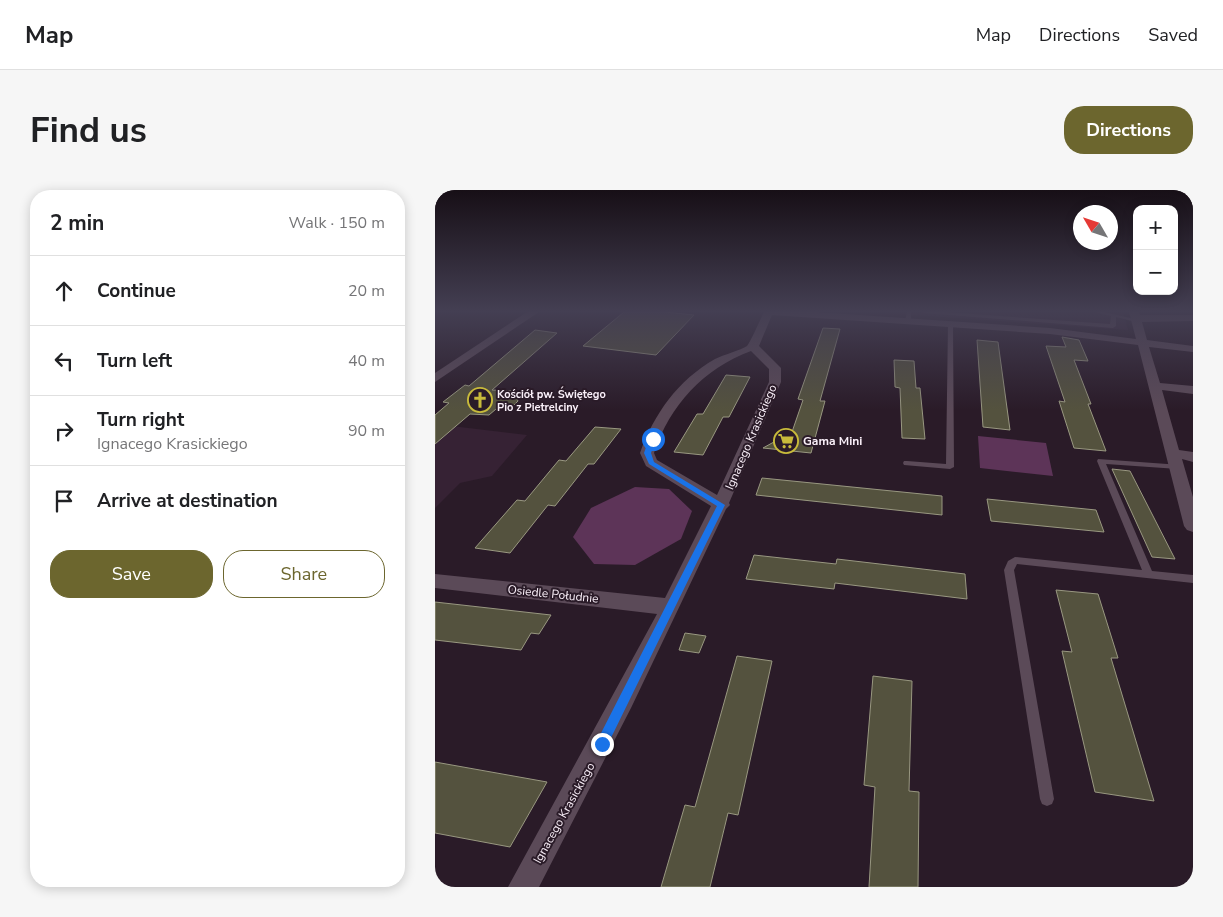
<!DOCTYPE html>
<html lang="en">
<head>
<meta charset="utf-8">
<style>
  :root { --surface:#fff; --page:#f6f6f6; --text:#202124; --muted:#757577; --line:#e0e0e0; --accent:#6c662e }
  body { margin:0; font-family:"Nunito Sans",sans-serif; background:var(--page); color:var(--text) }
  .controls { position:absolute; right:15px; top:15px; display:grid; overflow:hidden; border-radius:10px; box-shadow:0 2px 12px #0003 }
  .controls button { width:45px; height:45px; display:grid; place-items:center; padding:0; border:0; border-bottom:1px solid var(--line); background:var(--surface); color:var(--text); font:25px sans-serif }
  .compass { position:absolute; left:638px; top:15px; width:45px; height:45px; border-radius:50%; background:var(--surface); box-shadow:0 2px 12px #0003; rotate:309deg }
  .stop { position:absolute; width:15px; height:15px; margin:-11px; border:4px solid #1a73e8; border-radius:50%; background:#fff }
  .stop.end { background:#1a73e8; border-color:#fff; box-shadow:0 1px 5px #0008 }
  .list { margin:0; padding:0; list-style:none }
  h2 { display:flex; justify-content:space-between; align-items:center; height:65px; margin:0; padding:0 20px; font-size:21px }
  h2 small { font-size:16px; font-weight:400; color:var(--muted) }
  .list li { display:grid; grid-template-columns:32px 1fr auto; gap:15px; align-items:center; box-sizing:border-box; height:70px; padding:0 20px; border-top:1px solid var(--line) }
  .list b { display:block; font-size:19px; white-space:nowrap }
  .list p { margin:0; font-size:16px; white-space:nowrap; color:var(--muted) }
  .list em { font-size:16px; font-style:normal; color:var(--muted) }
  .actions { display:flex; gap:10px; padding:15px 20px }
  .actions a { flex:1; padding:11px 0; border:1px solid var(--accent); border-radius:20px; text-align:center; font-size:18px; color:var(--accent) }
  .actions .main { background:var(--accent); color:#fff }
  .icon { flex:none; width:28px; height:28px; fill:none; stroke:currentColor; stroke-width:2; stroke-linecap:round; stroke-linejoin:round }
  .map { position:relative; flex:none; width:758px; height:697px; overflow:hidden; border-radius:20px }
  header { display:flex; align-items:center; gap:30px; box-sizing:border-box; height:70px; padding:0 25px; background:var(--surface); border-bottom:1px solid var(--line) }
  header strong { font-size:24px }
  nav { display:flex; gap:28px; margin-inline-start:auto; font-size:18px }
  .intro { display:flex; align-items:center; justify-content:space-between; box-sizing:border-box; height:120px; padding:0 30px }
  h1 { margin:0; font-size:35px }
  .button { padding:12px 22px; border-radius:20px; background:var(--accent); color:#fff; font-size:18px; font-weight:700 }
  main { display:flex; gap:30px; padding:0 30px }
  aside { flex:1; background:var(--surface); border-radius:20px; box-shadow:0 2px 12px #0003 }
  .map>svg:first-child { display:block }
  .built { fill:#362234 }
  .green { fill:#5d3458 }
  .building { fill:#54523e; stroke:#999881 }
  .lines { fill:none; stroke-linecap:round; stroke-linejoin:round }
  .service { fill:#5b4a58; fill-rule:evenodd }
  .minor { fill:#5b4a58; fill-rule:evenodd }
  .route { fill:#1a73e8 }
  .labels { text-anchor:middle; stroke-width:4; stroke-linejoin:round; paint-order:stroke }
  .far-poi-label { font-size:11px; font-weight:bold; fill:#faf0f9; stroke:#2a1b28; text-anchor:start }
  .street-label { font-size:12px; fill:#faf0f9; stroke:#2a1b28 }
  .poi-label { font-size:12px; font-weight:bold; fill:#faf0f9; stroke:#2a1b28; text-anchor:start }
</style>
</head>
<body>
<header>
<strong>Map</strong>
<nav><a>Map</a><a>Directions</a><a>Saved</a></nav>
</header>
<div class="intro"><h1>Find us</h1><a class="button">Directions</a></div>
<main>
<aside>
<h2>2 min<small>Walk · 150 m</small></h2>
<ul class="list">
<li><svg class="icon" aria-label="ahead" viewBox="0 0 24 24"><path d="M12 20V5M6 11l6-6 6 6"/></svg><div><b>Continue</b></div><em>20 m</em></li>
<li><svg class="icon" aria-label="left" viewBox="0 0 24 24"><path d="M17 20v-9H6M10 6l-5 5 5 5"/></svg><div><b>Turn left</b></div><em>40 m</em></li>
<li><svg class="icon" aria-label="right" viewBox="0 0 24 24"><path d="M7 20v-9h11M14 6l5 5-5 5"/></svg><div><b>Turn right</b><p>Ignacego Krasickiego</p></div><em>90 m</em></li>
<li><svg class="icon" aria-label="arrive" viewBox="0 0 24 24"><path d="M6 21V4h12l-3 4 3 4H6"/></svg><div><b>Arrive at destination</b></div></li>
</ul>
<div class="actions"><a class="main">Save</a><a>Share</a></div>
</aside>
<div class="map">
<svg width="758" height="697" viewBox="0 0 758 697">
  <rect width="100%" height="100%" fill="#2a1b28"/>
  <g class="built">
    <polygon points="436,122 688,122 693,140"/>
    <polygon points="0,234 92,245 57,286 25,293 0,318"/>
  </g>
  <g class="green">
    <polygon points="543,246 611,253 618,286 545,278"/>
    <polygon points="200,297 234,299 257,321 246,349 200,375 159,374 138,347 156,318"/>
  </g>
  <g class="building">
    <polygon points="189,122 230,122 259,125 221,165 148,156"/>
    <polygon points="388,138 405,139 385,211 390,211 376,263 328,258 357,242 368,210 363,209"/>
    <polygon points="100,140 122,143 57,200 78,201 83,211 76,218 61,219 54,225 35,224 0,254 0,225 14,213 8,212 30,195 34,196"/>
    <polygon points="627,147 644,150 653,171 639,170 656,214 653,214 671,261 639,258 624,211 630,212 611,156 631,157"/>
    <polygon points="542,150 563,152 575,240 548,237"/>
    <polygon points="459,170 479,171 481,198 485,198 490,249 467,248 465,198 460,197"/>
    <polygon points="291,185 315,187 294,227 288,227 268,265 239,262 262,224 268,224"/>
    <polygon points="160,237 186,239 159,274 153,274 120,316 113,315 75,363 40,358 82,310 90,311 124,270 131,271"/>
    <polygon points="677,279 695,281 740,369 717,367"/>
    <polygon points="327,288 507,306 507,325 321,305"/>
    <polygon points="552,309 661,320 669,342 556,331"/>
    <polygon points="319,365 401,374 402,369 530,384 532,409 400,393 399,399 311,389"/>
    <polygon points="621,400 663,404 683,468 676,468 719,611 660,602 627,461 637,462"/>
    <polygon points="0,412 116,425 104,444 96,443 86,460 0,450"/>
    <polygon points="250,443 271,446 264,463 244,460"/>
    <polygon points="302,466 337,471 303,625 293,623 275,697 226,697 250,615 260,617"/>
    <polygon points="438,486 477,491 474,601 484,602 483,697 434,697 440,597 429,595"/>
    <polygon points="0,572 112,592 75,657 0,643"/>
  </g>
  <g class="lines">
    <g class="service">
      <polygon points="472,122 476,122 476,131 473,133 470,131"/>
      <polygon points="487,122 509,122 675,134 676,126 660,122 669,122 704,130 701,132 681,127 681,136 678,138 489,123"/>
      <polygon points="513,133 518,134 519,277 515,279 469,275 468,273 469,271 472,271 511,274"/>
      <polygon points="663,269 746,275 747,277 746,279 743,279 671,274 717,381 758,385 758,393 582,374 579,380 619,609 617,614 612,616 607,614 605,609 569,380 573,371 580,367 707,380 662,271"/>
    </g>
    <g class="minor">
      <polygon points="92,122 104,122 0,192 0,183"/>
      <path d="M329 122H380L615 138 701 149 694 122H704L705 125H758V131L707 132 712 150 758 156V162L714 157 725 193 758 196V204L727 200 744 260 758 262V272L747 269 758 307V342L752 340 749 336 703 155 615 144 337 125 324 156 346 178V192L294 313 295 315 291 319 196 518 104 697H73L222 424 0 398V384L230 408 276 316 211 276 205 263C219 224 243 190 280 169 288 165 306 160 312 156 316 151 325 130 329 122ZM316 161 334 179V192L282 305 222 270 219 263C235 215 268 179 316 161Z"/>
    </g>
  </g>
  <linearGradient id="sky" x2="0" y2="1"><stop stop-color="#170f16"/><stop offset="0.55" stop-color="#443f53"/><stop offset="1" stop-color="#443f53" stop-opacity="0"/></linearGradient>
  <rect width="758" height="220" fill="url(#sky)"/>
  <polygon class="route" points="218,247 221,249 216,263 219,272 290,315 171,558 167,559 161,554 163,549 282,316 214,274 209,263 214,249"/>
  <defs>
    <symbol id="church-ring" viewBox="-11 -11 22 22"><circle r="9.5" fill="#2a1b28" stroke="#c8bb3b" stroke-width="1.5"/><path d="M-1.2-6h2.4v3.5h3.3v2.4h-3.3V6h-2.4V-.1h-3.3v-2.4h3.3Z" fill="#c8bb3b"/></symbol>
    <symbol id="supermarket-ring" viewBox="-11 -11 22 22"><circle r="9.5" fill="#2a1b28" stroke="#c8bb3b" stroke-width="1.5"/><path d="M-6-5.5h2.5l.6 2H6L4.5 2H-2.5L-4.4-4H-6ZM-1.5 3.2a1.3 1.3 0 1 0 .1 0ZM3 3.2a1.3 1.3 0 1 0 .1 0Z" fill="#c8bb3b"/></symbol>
  </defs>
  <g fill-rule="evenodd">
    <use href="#church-ring" x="31" y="196" width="28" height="28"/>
    <use href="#supermarket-ring" x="337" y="237" width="28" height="28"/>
  </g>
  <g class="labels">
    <g class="far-poi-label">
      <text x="62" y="208">Kościół pw. Świętego<tspan x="62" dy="13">Pio z Pietrelciny</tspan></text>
    </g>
    <g class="street-label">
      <text transform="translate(316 247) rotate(-67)" y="4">Ignacego Krasickiego</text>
      <text transform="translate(118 404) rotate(6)" y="4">Osiedle Południe</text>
      <text transform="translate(129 623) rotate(-61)" y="4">Ignacego Krasickiego</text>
    </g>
    <g class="poi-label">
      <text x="368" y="255">Gama Mini</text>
    </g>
  </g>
</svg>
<div class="controls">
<button>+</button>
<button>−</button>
</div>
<svg class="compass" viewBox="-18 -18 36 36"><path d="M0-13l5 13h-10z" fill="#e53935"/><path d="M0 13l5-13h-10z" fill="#757577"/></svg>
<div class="stop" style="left:218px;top:249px"></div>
<div class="stop end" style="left:167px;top:554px"></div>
</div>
</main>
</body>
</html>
